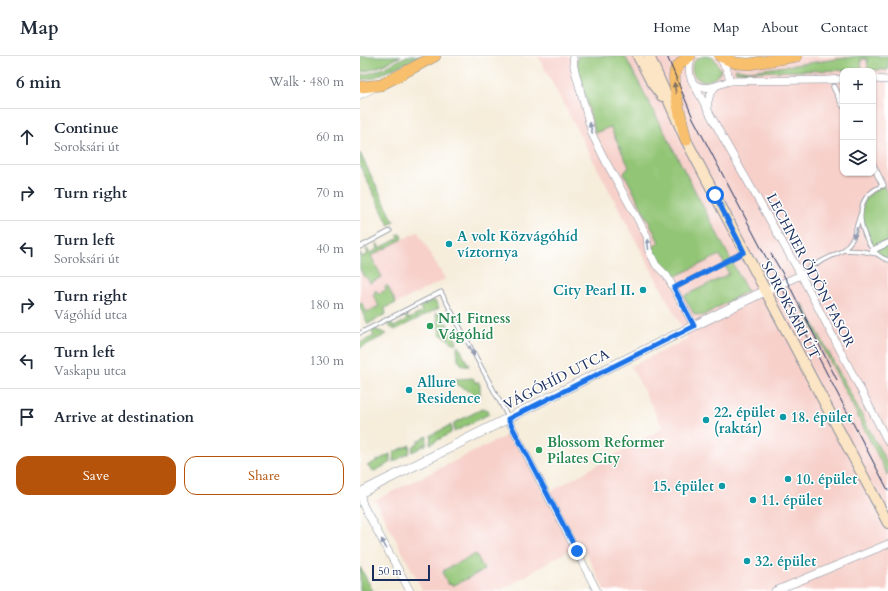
<!DOCTYPE html>
<html lang="en">
<head>
<meta charset="utf-8">
<style>
  :root { --surface:#fff; --page:#f6f6f7; --text:#1f2937; --muted:#747a83; --line:#e0e1e3; --accent:#b45309 }
  body { margin:0; font-family:Cardo,serif; background:var(--page); color:var(--text) }
  .controls { position:absolute; right:12px; top:12px; display:grid; overflow:hidden; border-radius:8px; box-shadow:0 1px 3px #0004 }
  .controls button { width:36px; height:36px; display:grid; place-items:center; padding:0; border:0; border-bottom:1px solid var(--line); background:var(--surface); color:var(--text); font:20px sans-serif }
  .scale { position:absolute; left:12px; bottom:10px; width:58px; box-sizing:border-box; padding-left:4px; border:2px solid #1b2f5e; border-top:0; font-size:11px; line-height:14px; white-space:nowrap; color:#1b2f5e; -webkit-text-stroke:3px #fff; paint-order:stroke }
  .stop { position:absolute; width:12px; height:12px; margin:-9px; border:3px solid #1a73e8; border-radius:50%; background:#fff }
  .stop.end { background:#1a73e8; border-color:#fff; box-shadow:0 1px 4px #0008 }
  .list { margin:0; padding:0; list-style:none }
  h2 { display:flex; justify-content:space-between; align-items:center; height:52px; margin:0; padding:0 16px; font-size:17px }
  h2 small { font-size:13px; font-weight:400; color:var(--muted) }
  .list li { display:grid; grid-template-columns:26px 1fr auto; gap:12px; align-items:center; box-sizing:border-box; height:56px; padding:0 16px; border-top:1px solid var(--line) }
  .list b { display:block; font-size:15px; white-space:nowrap }
  .list p { margin:0; font-size:13px; white-space:nowrap; color:var(--muted) }
  .list em { font-size:13px; font-style:normal; color:var(--muted) }
  .actions { display:flex; gap:8px; padding:12px 16px }
  .actions a { flex:1; padding:9px 0; border:1px solid var(--accent); border-radius:12px; text-align:center; font-size:14px; color:var(--accent) }
  .actions .main { background:var(--accent); color:#fff }
  .icon { flex:none; width:22px; height:22px; fill:none; stroke:currentColor; stroke-width:2; stroke-linecap:round; stroke-linejoin:round }
  .map { position:relative; flex:none; width:528px; height:535px; overflow:hidden }
  header { display:flex; align-items:center; gap:24px; box-sizing:border-box; height:56px; padding:0 20px; background:var(--surface); border-bottom:1px solid var(--line) }
  header strong { font-size:19px }
  nav { display:flex; gap:22px; margin-inline-start:auto; font-size:14px }
  main { display:flex }
  aside { flex:1; background:var(--surface) }
  .map>svg:first-child { display:block }
  .built { fill:#f7d0ca; fill-rule:evenodd }
  .green { fill:#92c575; stroke:#567a6a }
  .lines { fill:none; stroke-linecap:round; stroke-linejoin:round }
  .service-casing { stroke:#888e9c; stroke-width:5 }
  .pedestrian-casing { stroke:#888e9c; stroke-width:7 }
  .minor-casing { stroke:#888e9c; stroke-width:8 }
  .tertiary-casing { stroke:#888e9c; stroke-width:10 }
  .secondary-casing { stroke:#888e9c; stroke-width:12 }
  .primary-casing { stroke:#888e9c; stroke-width:12 }
  .service { stroke:#fff; stroke-width:3.5 }
  .pedestrian { stroke:#fff; stroke-width:5.5 }
  .minor { stroke:#fff; stroke-width:7 }
  .tertiary { stroke:#fff; stroke-width:9 }
  .secondary { stroke:#fce5c4; stroke-width:10 }
  .primary { stroke:#f8bf6c; stroke-width:11 }
  .tram { stroke:#1b2f5e; stroke-width:1 }
  .oneway { fill:#7e7064 }
  .oneway2 { fill:#8d97ae }
  .route { stroke:#1a73e8; stroke-width:5 }
  .culture-dot { fill:#0f9aa8; stroke:#fff; stroke-width:1.5 }
  .leisure-dot { fill:#2e9e5b; stroke:#fff; stroke-width:1.5 }
  .labels { text-anchor:middle; stroke-width:3; stroke-linejoin:round; paint-order:stroke }
  .culture-label { font-size:14px; font-weight:bold; fill:#0d838f; stroke:#fff; text-anchor:start }
  .street-label { font-size:14px; fill:#1b2f5e; stroke:#fff }
  .leisure-label { font-size:14px; font-weight:bold; fill:#27864d; stroke:#fff; text-anchor:start }
</style>
</head>
<body>
<header>
<strong>Map</strong>
<nav><a>Home</a><a>Map</a><a>About</a><a>Contact</a></nav>
</header>
<main>
<aside>
<h2>6 min<small>Walk · 480 m</small></h2>
<ul class="list">
<li><svg class="icon" aria-label="ahead" viewBox="0 0 24 24"><path d="M12 20V5M6 11l6-6 6 6"/></svg><div><b>Continue</b><p>Soroksári út</p></div><em>60 m</em></li>
<li><svg class="icon" aria-label="right" viewBox="0 0 24 24"><path d="M7 20v-9h11M14 6l5 5-5 5"/></svg><div><b>Turn right</b></div><em>70 m</em></li>
<li><svg class="icon" aria-label="left" viewBox="0 0 24 24"><path d="M17 20v-9H6M10 6l-5 5 5 5"/></svg><div><b>Turn left</b><p>Soroksári út</p></div><em>40 m</em></li>
<li><svg class="icon" aria-label="right" viewBox="0 0 24 24"><path d="M7 20v-9h11M14 6l5 5-5 5"/></svg><div><b>Turn right</b><p>Vágóhíd utca</p></div><em>180 m</em></li>
<li><svg class="icon" aria-label="left" viewBox="0 0 24 24"><path d="M17 20v-9H6M10 6l-5 5 5 5"/></svg><div><b>Turn left</b><p>Vaskapu utca</p></div><em>130 m</em></li>
<li><svg class="icon" aria-label="arrive" viewBox="0 0 24 24"><path d="M6 21V4h12l-3 4 3 4H6"/></svg><div><b>Arrive at destination</b></div></li>
</ul>
<div class="actions"><a class="main">Save</a><a>Share</a></div>
</aside>
<div class="map">
<svg width="528" height="535" viewBox="0 0 528 535">
  <rect width="100%" height="100%" fill="#fff"/>
  <filter id="ink" filterUnits="userSpaceOnUse"><feTurbulence type="fractalNoise" baseFrequency=".025" numOctaves="2"/><feDisplacementMap in="SourceGraphic" scale="8" xChannelSelector="R" yChannelSelector="G"/><feConvolveMatrix kernelMatrix="1 2 1 2 8 2 1 2 1" color-interpolation-filters="sRGB"/></filter>
  <filter id="wash" filterUnits="userSpaceOnUse"><feTurbulence type="fractalNoise" baseFrequency=".012" numOctaves="4" result="noise"/><feDisplacementMap in="SourceGraphic" scale="16" xChannelSelector="R" yChannelSelector="G"/><feGaussianBlur stdDeviation="0.9" result="paint"/><feColorMatrix in="noise" values="0 0 0 0 0 0 0 0 0 0 0 0 0 0 0 0 0 1.4 0 .05"/><feComposite in="paint" operator="in"/></filter>
  <g filter="url(#wash)">
    <rect width="100%" height="100%" fill="#f6eddb"/>
    <g class="built">
      <path d="M178 0 528 1V535H245L221 487 140 535H63L15 444 152 377 186 438 303 372 271 310 328 283ZM483 15H513V117H483Z"/>
      <polygon points="58,176 85,223 8,262 0,245 0,203"/>
    </g>
    <g class="green">
      <path d="M0 0H41C28 6 14 15 0 16Z"/>
      <path d="M47 0H60L13 22 0 24V19C16 18 33 7 47 0Z"/>
      <polygon points="217,0 265,0 387,235 342,260 334,258 324,240 369,218 360,199 314,221 301,208 292,192 299,186 264,117 269,111 250,71 235,77 217,9"/>
      <path d="M345 0 354 2 361 14C359 19 357 21 352 23 334 33 321 4 345 0Z"/>
      <polygon points="499,0 528,0 528,14 508,14 507,3 501,3 502,14 376,16 375,14 377,13 390,15"/>
      <polygon points="0,97 34,166 29,169 0,110"/>
      <polygon points="523,129 528,138 528,204 518,199 505,179 501,156 506,141"/>
      <polygon points="40,178 43,183 11,200 22,221 10,227 6,221 4,221 0,213 0,197 2,201 8,198 6,192 10,197 18,193 17,187 20,192 39,182 37,179"/>
      <polygon points="27,229 36,247 25,252 26,258 8,268 0,251 0,246 1,246 7,256 19,250 13,239 15,238 14,236 16,234 18,238 26,234 25,231"/>
      <polygon points="74,244 79,252 35,274 30,271 28,268 30,265 34,271 47,264 44,258 45,257 49,263 62,256 60,251"/>
      <polygon points="441,248 443,248 528,409 528,420"/>
      <polygon points="81,256 97,286 95,288 80,278 76,258"/>
      <polygon points="14,273 27,278 0,292 0,287 14,280 11,275"/>
      <polygon points="99,290 109,310 103,310 98,304 97,291"/>
      <polygon points="113,322 116,327 118,325 120,329 120,341 96,328 96,323"/>
      <polygon points="124,352 127,354 129,358 94,376 94,367"/>
      <polygon points="91,369 91,377 70,388 71,379"/>
      <polygon points="67,380 66,389 64,390 64,388 62,389 62,391 52,396 53,390 58,387 58,385"/>
      <polygon points="50,389 49,397 33,406 34,396"/>
      <polygon points="30,398 30,407 14,415 7,410"/>
      <polygon points="116,498 124,514 94,529 88,528 83,518 84,514"/>
      <polygon points="0,511 13,535 0,535"/>
    </g>
  </g>
  <g filter="url(#ink)">
    <g class="lines">
      <defs>
        <g id="service">
          <path d="M521 130C513 134 506 139 503 147 496 166 508 198 528 204"/>
          <polyline points="0,191 30,175"/>
          <polyline points="484,194 501,195 517,198"/>
          <polyline points="441,219 450,211 484,194 493,182 500,159"/>
          <polyline points="314,232 384,196"/>
          <polyline points="0,277 81,236 148,361"/>
        </g>
        <g id="pedestrian">
          <polyline points="474,31 483,49"/>
          <polyline points="513,109 523,129"/>
          <polyline points="513,194 528,187"/>
        </g>
        <g id="minor">
          <polyline points="213,0 214,11 232,78 245,104 287,180 288,193 296,209 307,220 334,270"/>
          <path d="M332 0C329 9 328 14 331 23L363 82 441 219 528 386"/>
          <polyline points="359,0 367,14 370,25"/>
          <polyline points="513,23 528,24"/>
          <path d="M335 29C348 35 357 29 370 25L467 24 483 23"/>
          <polyline points="0,39 16,31"/>
          <path d="M348 52C347 43 350 38 355 31"/>
          <polyline points="405,235 441,219"/>
          <polyline points="148,363 237,535"/>
          <polyline points="0,436 3,449 50,535"/>
          <polyline points="415,535 528,488"/>
        </g>
        <polyline id="tertiary" points="0,437 234,319 405,235"/>
        <g id="secondary">
          <polyline points="278,0 292,27 302,40"/>
          <polyline points="289,0 326,84 528,467"/>
        </g>
        <g id="primary">
          <polyline points="360,0 376,7 389,8 437,0"/>
          <polyline points="0,31 21,29 75,0"/>
          <path d="M326 84C323 69 310 24 316 13 319 8 325 3 330 0"/>
        </g>
      </defs>
      <use href="#service" class="service-casing"/>
      <use href="#pedestrian" class="pedestrian-casing"/>
      <use href="#minor" class="minor-casing"/>
      <use href="#tertiary" class="tertiary-casing"/>
      <use href="#secondary" class="secondary-casing"/>
      <use href="#primary" class="primary-casing"/>
      <use href="#service" class="service"/>
      <use href="#pedestrian" class="pedestrian"/>
      <use href="#minor" class="minor"/>
      <use href="#tertiary" class="tertiary"/>
      <use href="#secondary" class="secondary"/>
      <use href="#primary" class="primary"/>
      <g class="tram">
        <polyline points="307,0 333,62 528,434"/>
        <polyline points="411,198 427,225 477,324"/>
      </g>
    </g>
    <defs><path id="oneway-solid" d="M-6-.8H1V-3.2L6.5 0L1 3.2V.8H-6Z"/></defs>
    <use class="oneway" href="#oneway-solid" transform="translate(315 32) rotate(-99)"/>
    <g class="oneway2">
      <use href="#oneway-solid" transform="translate(231 72) rotate(-105)"/>
      <use href="#oneway-solid" transform="translate(495 177) rotate(110)"/>
      <use href="#oneway-solid" transform="translate(288 188) rotate(-95)"/>
      <use href="#oneway-solid" transform="translate(112 295) rotate(63)"/>
      <use href="#oneway-solid" transform="translate(24 488) rotate(-118)"/>
    </g>
  </g>
  <g class="lines" filter="url(#ink)">
    <polyline class="route" points="217,495 148,363 334,270 314,232 384,196 355,139"/>
  </g>
  <g class="culture-dot">
    <circle cx="89" cy="188" r="4"/>
    <circle cx="283" cy="234" r="4"/>
    <circle cx="49" cy="334" r="4"/>
    <circle cx="423" cy="361" r="4"/>
    <circle cx="346" cy="364" r="4"/>
    <circle cx="428" cy="423" r="4"/>
    <circle cx="362" cy="430" r="4"/>
    <circle cx="393" cy="444" r="4"/>
    <circle cx="387" cy="505" r="4"/>
  </g>
  <g class="leisure-dot">
    <circle cx="70" cy="270" r="4"/>
    <circle cx="179" cy="394" r="4"/>
  </g>
  <g class="labels">
    <g class="culture-label">
      <text x="97" y="185">A volt Közvágóhíd<tspan x="97" dy="16">víztornya</tspan></text>
      <text x="275" y="239" text-anchor="end">City Pearl II.</text>
      <text x="57" y="331">Allure<tspan x="57" dy="16">Residence</tspan></text>
      <text x="354" y="361">22. épület<tspan x="354" dy="16">(raktár)</tspan></text>
      <text x="431" y="366">18. épület</text>
      <text x="436" y="428">10. épület</text>
      <text x="354" y="435" text-anchor="end">15. épület</text>
      <text x="401" y="449">11. épület</text>
      <text x="395" y="510">32. épület</text>
    </g>
    <g class="street-label">
      <text transform="translate(451 214) rotate(62)" y="5">LECHNER ÖDÖN FASOR</text>
      <text transform="translate(431 254) rotate(62)" y="5">SOROKSÁRI ÚT</text>
      <text transform="translate(196 323) rotate(-27)" y="5">VÁGÓHÍD UTCA</text>
    </g>
    <g class="leisure-label">
      <text x="78" y="267">Nr1 Fitness<tspan x="78" dy="16">Vágóhíd</tspan></text>
      <text x="187" y="391">Blossom Reformer<tspan x="187" dy="16">Pilates City</tspan></text>
    </g>
  </g>
</svg>
<div class="controls">
<button>+</button>
<button>−</button>
<button><svg class="icon" aria-label="layers" viewBox="0 0 24 24"><path d="M12 4l9 5-9 5-9-5zM3 14l9 5 9-5"/></svg></button>
</div>
<div class="scale">50 m</div>
<div class="stop" style="left:355px;top:139px"></div>
<div class="stop end" style="left:217px;top:495px"></div>
</div>
</main>
</body>
</html>
